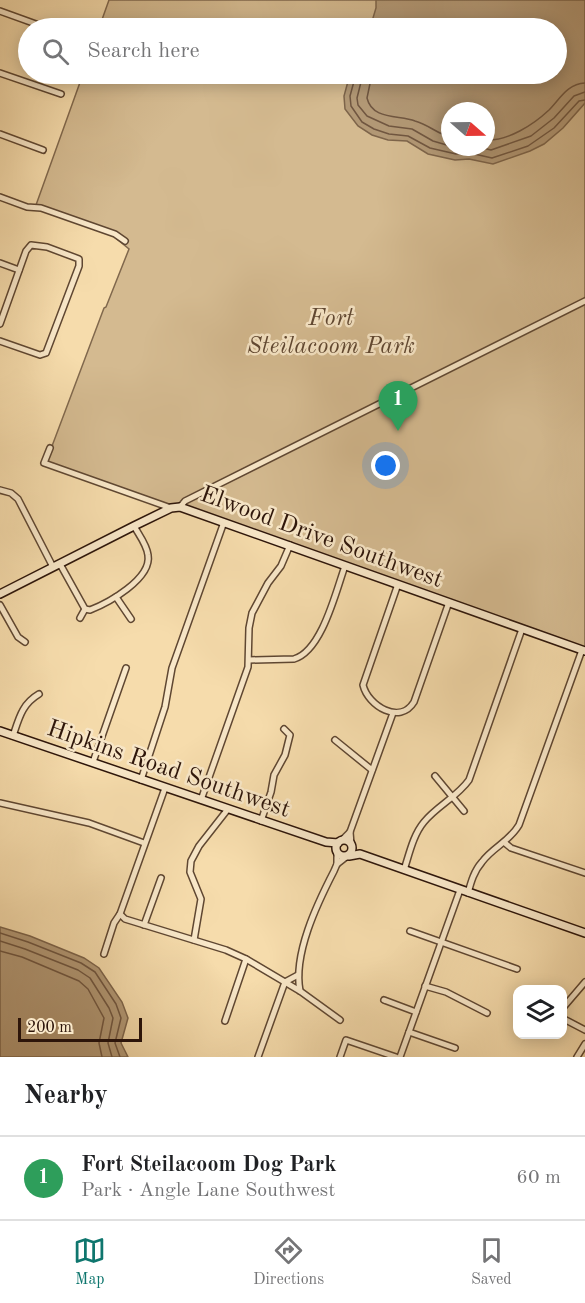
<!DOCTYPE html>
<html lang="en">
<head>
<meta charset="utf-8">
<style>
  :root { --surface:#fff; --page:#f2f2f2; --text:#202124; --muted:#757577; --line:#e0e0e0; --accent:#0f766e }
  body { margin:0; font-family:"Old Standard TT",serif; background:var(--page); color:var(--text) }
  .controls { position:absolute; right:18px; bottom:18px; display:grid; overflow:hidden; border-radius:12px; box-shadow:0 3px 15px #0003 }
  .controls button { width:54px; height:54px; display:grid; place-items:center; padding:0; border:0; border-bottom:2px solid var(--line); background:var(--surface); color:var(--text); font:30px sans-serif }
  .compass { position:absolute; left:441px; top:102px; width:54px; height:54px; border-radius:50%; background:var(--surface); box-shadow:0 3px 15px #0003; rotate:110deg }
  .scale { position:absolute; left:18px; bottom:15px; width:124px; box-sizing:border-box; padding-left:6px; border:3px solid #2d150a; border-top:0; font-size:16px; line-height:21px; white-space:nowrap; color:#2d150a; -webkit-text-stroke:4px #f9e8c9; paint-order:stroke }
  .you { position:absolute; left:386px; top:466px; width:21px; height:21px; margin:-15px; border:4px solid #fff; border-radius:50%; background:#1a73e8; box-shadow:0 0 0 9px #1a73e833 }
  .badge { display:grid; place-items:center; width:39px; height:39px; border-radius:50%; background:var(--accent); color:#fff; font-size:20px; font-weight:700 }
  .pin { position:absolute; translate:-50% -50px; filter:drop-shadow(0 2px 3px #0008) }
  .pin::after { content:''; position:absolute; top:32px; width:21px; height:18px; background:inherit; clip-path:polygon(0 0,100% 0,50% 100%) }
  .list { margin:0; padding:0; list-style:none }
  h2 { display:flex; justify-content:space-between; align-items:center; height:78px; margin:0; padding:0 24px; font-size:26px }
  h2 small { font-size:20px; font-weight:400; color:var(--muted) }
  .list li { display:grid; grid-template-columns:39px 1fr auto; gap:18px; align-items:center; box-sizing:border-box; height:84px; padding:0 24px; border-top:2px solid var(--line) }
  .list b { display:block; font-size:22px; white-space:nowrap }
  .list p { margin:0; font-size:20px; white-space:nowrap; color:var(--muted) }
  .list em { font-size:20px; font-style:normal; color:var(--muted) }
  .icon { flex:none; width:33px; height:33px; fill:none; stroke:currentColor; stroke-width:2; stroke-linecap:round; stroke-linejoin:round }
  .map { position:relative; flex:none; width:585px; height:1057px; overflow:hidden }
  .search { position:absolute; background:var(--surface); box-shadow:0 3px 15px #0003; left:18px; right:18px; top:18px; height:66px; display:flex; align-items:center; gap:15px; box-sizing:border-box; padding:0 21px; border-radius:33px; color:var(--muted); font-size:22px }
  .sheet { height:162px; background:var(--surface) }
  nav { display:flex; justify-content:space-around; align-items:center; box-sizing:border-box; height:84px; border-top:2px solid var(--line); background:var(--surface); font-size:16px; color:var(--muted) }
  nav a { display:grid; justify-items:center; gap:3px }
  nav .on { color:var(--accent) }
  .map>svg:first-child { display:block }
  .green { fill:#d4ba90; stroke:#80684d; stroke-width:1.5; fill-rule:evenodd }
  .water { fill:#b29875; stroke:#7d644a; stroke-width:1.5; fill-rule:evenodd }
  .lines { fill:none; stroke-linecap:round; stroke-linejoin:round }
  .shore { stroke:#705640; stroke-width:1.5 }
  .street-casing { stroke:#5f4732; stroke-width:8 }
  .secondary-casing { stroke:#2d150a; stroke-width:10 }
  .street { stroke:#f9e8c9; stroke-width:5 }
  .secondary { stroke:#f9e8c9; stroke-width:7 }
  .labels { text-anchor:middle; stroke-width:5; stroke-linejoin:round; paint-order:stroke }
  .park-label { font-size:24px; font-style:italic; fill:#5f4732; stroke:#f9e8c9 }
  .street-label { font-size:24px; fill:#2d150a; stroke:#f9e8c9 }
</style>
</head>
<body>
<div class="map">
<svg width="585" height="1057" viewBox="0 0 585 1057">
  <rect width="100%" height="100%" fill="#f6dcac"/>
  <filter id="stains"><feTurbulence type="fractalNoise" baseFrequency=".00333" numOctaves="4"/><feColorMatrix values="0 0 0 0 .2 0 0 0 0 .09 0 0 0 0 .02 0 0 0 .5 -.17"/></filter>
  <radialGradient id="worn" r=".72"><stop offset=".6" stop-color="#630" stop-opacity="0"/><stop offset="1" stop-color="#630" stop-opacity=".3"/></radialGradient>
  <path class="green" d="M109 0H585V649L46 462 104 308 106 307 129 249 107 231 36 205 83 74H556V28H99ZM450 111H486V147H450Z"/>
  <g class="water">
    <path d="M376 0H585V103L563 128 544 144 530 151 493 164 469 159 455 160 428 154 407 141 388 140 372 135 358 126 345 109 344 96 350 74H556V28H370L376 8ZM450 111H486V147H450Z"/>
    <polygon points="0,927 30,936 84,958 99,968 122,1002 128,1018 121,1043 128,1057 0,1057"/>
  </g>
  <g class="lines">
    <g class="shore">
      <polyline points="356,74 350,96 351,106 362,122 374,129 389,134 408,136 430,148 456,154 470,153 492,158 528,146 554,128 579,101 585,100"/>
      <polyline points="363,74 357,98 358,105 367,116 389,126 412,129 433,141 450,146"/>
      <path d="M372 74 367 98C372 120 399 115 415 121 429 125 436 133 450 137"/>
      <path d="M486 140C508 141 533 125 549 110 560 99 567 84 585 83"/>
      <polyline points="479,147 491,150 531,136 554,118 574,96 585,92"/>
      <polyline points="0,933 28,942 81,963 95,972 116,1004 121,1018 115,1043 120,1057"/>
      <polyline points="0,941 25,949 78,970 90,978 109,1008 113,1018 108,1043 112,1057"/>
      <polyline points="0,951 22,957 79,981 88,989 104,1018 99,1043 102,1057"/>
    </g>
    <defs>
      <g id="street">
        <polyline points="0,11 47,28"/>
        <polyline points="0,73 61,94"/>
        <polyline points="0,134 43,150"/>
        <polyline points="0,197 27,207 41,208 115,234 125,241"/>
        <polyline points="0,263 19,270"/>
        <polyline points="0,324 26,251 31,245 47,247 79,259 79,266 46,353 40,355 0,341"/>
        <polyline points="50,448 44,463 171,508"/>
        <polyline points="0,490 11,493 18,499 53,567"/>
        <polyline points="180,507 185,501 585,301"/>
        <path d="M60 564 85 609 90 610C108 603 152 579 148 555 147 545 139 535 134 526"/>
        <path d="M398 584 363 685C368 706 400 725 414 702L449 602"/>
        <polyline points="116,597 131,619"/>
        <polyline points="0,605 18,637 25,642"/>
        <polyline points="80,618 85,609"/>
        <path d="M249 660 294 659C322 651 336 591 345 566"/>
        <path d="M13 736C19 718 22 704 39 694"/>
        <polyline points="335,740 372,770"/>
        <polyline points="93,762 126,668"/>
        <polyline points="435,776 464,811"/>
        <polyline points="141,780 165,707 172,668 224,522"/>
        <polyline points="201,800 248,667 249,628 252,613 268,583 281,566 290,545"/>
        <polyline points="0,803 89,823 144,843"/>
        <polyline points="261,821 271,792 274,775 285,755 290,735 284,729"/>
        <polyline points="341,841 350,832"/>
        <polyline points="505,843 511,848 585,873"/>
        <polyline points="351,844 350,832 393,713"/>
        <polyline points="337,864 337,852"/>
        <path d="M404 870C409 855 413 835 424 822 437 806 457 797 469 780L522 629"/>
        <path d="M468 893C471 882 474 871 482 862 493 847 509 842 519 825L582 650"/>
        <polyline points="120,914 125,919 226,950 246,959 300,991 340,1020"/>
        <polyline points="144,925 161,878"/>
        <polyline points="410,931 517,969"/>
        <polyline points="194,940 201,899 190,872 191,861 199,846 228,809"/>
        <polyline points="104,954 114,923 120,914 165,788"/>
        <polyline points="425,986 446,992 487,1013"/>
        <path d="M300 991C293 954 317 904 334 871L337 864 346 857"/>
        <polyline points="384,1000 416,1012"/>
        <polyline points="562,1009 585,982"/>
        <polyline points="562,1018 585,1030"/>
        <polyline points="225,1021 246,959"/>
        <polyline points="409,1032 455,1048"/>
        <polyline points="258,1057 285,982 298,975"/>
        <polyline points="340,1057 346,1040 396,1057"/>
        <polyline points="400,1057 460,890"/>
        <polyline points="577,1057 585,1044"/>
      </g>
      <g id="secondary">
        <polyline points="0,594 134,526 171,508 180,507 585,651"/>
        <polyline points="0,731 326,842 338,843"/>
        <circle cx="344" cy="848" r="8"/>
        <polyline points="349,856 360,854 585,933"/>
      </g>
    </defs>
    <use href="#street" class="street-casing"/>
    <use href="#secondary" class="secondary-casing"/>
    <use href="#street" class="street"/>
    <use href="#secondary" class="secondary"/>
  </g>
  <g class="labels">
    <g class="park-label">
      <text x="331" y="325">Fort<tspan x="331" dy="28">Steilacoom Park</tspan></text>
    </g>
    <g class="street-label">
      <text transform="translate(322 536) rotate(20)" y="8">Elwood Drive Southwest</text>
      <text transform="translate(169 768) rotate(19)" y="8">Hipkins Road Southwest</text>
    </g>
  </g>
  <rect width="100%" height="100%" filter="url(#stains)"/>
  <rect width="100%" height="100%" fill="url(#worn)"/>
</svg>
<div class="controls">
<button><svg class="icon" aria-label="layers" viewBox="0 0 24 24"><path d="M12 4l9 5-9 5-9-5zM3 14l9 5 9-5"/></svg></button>
</div>
<svg class="compass" viewBox="-18 -18 36 36"><path d="M0-13l5 13h-10z" fill="#e53935"/><path d="M0 13l5-13h-10z" fill="#757577"/></svg>
<div class="scale">200 m</div>
<div class="you"></div>
<div class="pin badge" style="left:398px;top:431px;background:#2e9e5b">1</div>
<div class="search"><svg class="icon" aria-label="search" viewBox="0 0 24 24"><circle cx="10" cy="10" r="6"/><path d="M15 15l6 6"/></svg>Search here</div>
</div>
<section class="sheet">
<h2>Nearby<small></small></h2>
<ul class="list">
<li><span class="badge" style="background:#2e9e5b">1</span><div><b>Fort Steilacoom Dog Park</b><p>Park · Angle Lane Southwest</p></div><em>60 m</em></li>
</ul>
</section>
<nav>
<a class="on"><svg class="icon" aria-label="map" viewBox="0 0 24 24"><path d="M3 6l6-2 6 2 6-2v14l-6 2-6-2-6 2zM9 4v14M15 6v14"/></svg>Map</a>
<a><svg class="icon" aria-label="directions" viewBox="0 0 24 24"><path d="M12 3l9 9-9 9-9-9zM9 14v-3h6M13 9l2 2-2 2"/></svg>Directions</a>
<a><svg class="icon" aria-label="saved" viewBox="0 0 24 24"><path d="M7 4h10v16l-5-4-5 4z"/></svg>Saved</a>
</nav>
</body>
</html>
